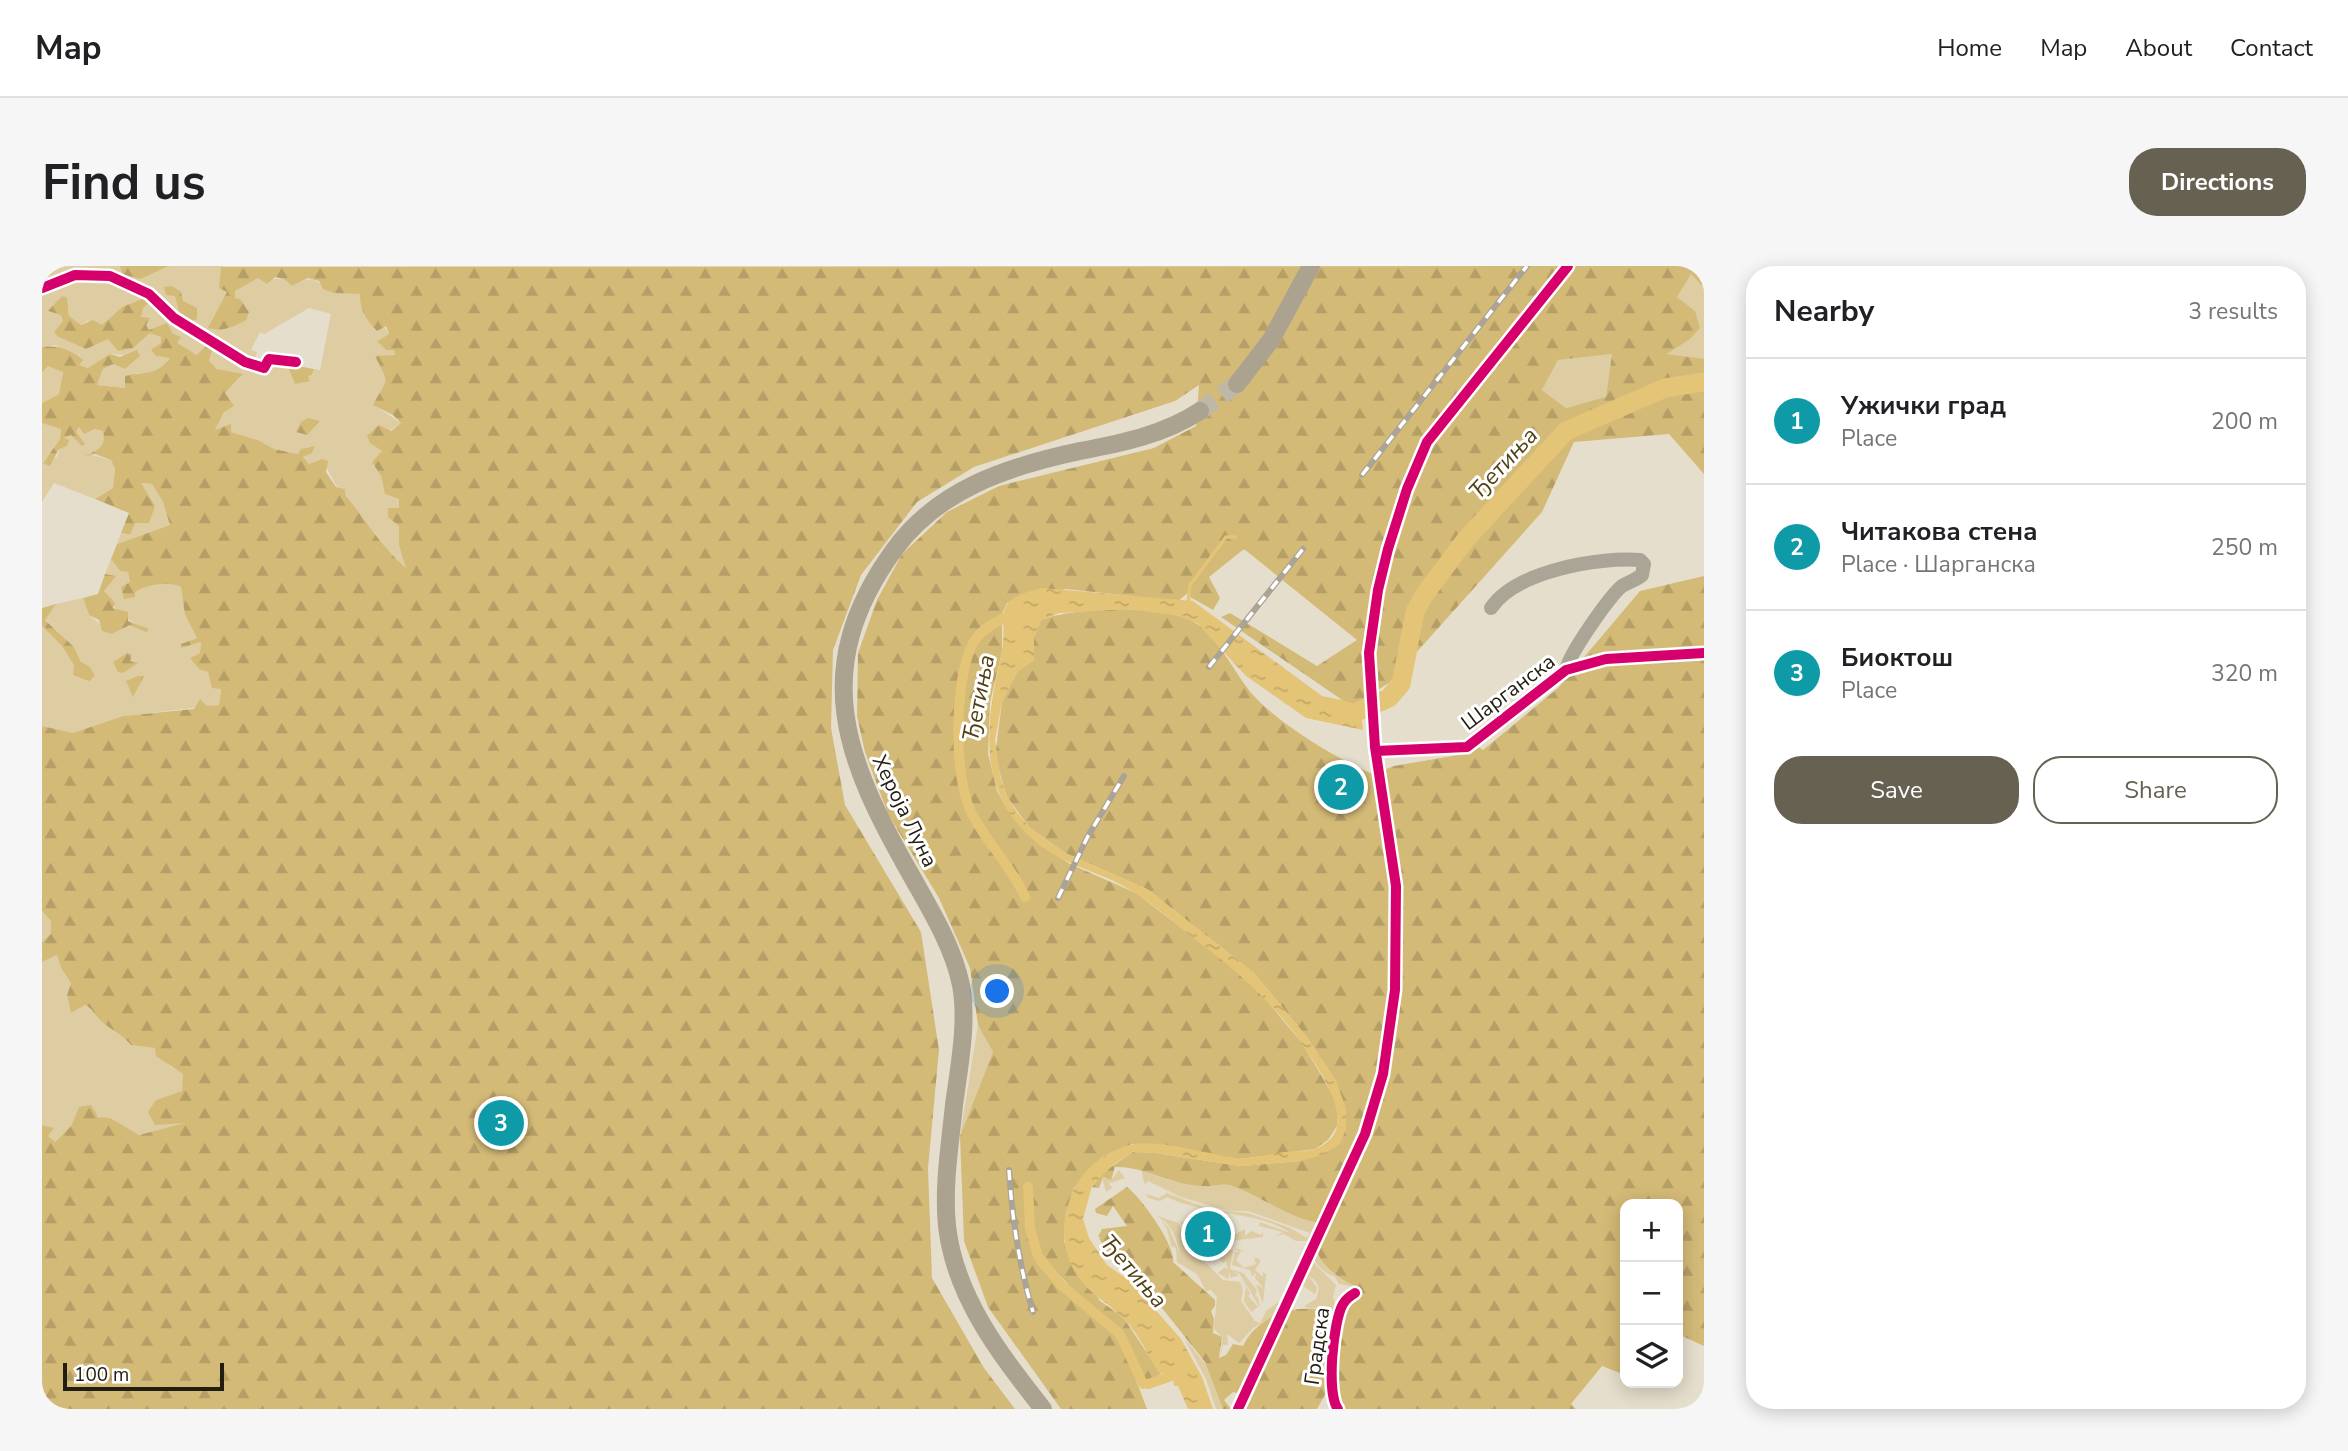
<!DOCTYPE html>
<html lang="en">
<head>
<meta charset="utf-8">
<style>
  :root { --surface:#fff; --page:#f6f6f6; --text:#202124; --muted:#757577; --line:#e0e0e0; --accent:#676152 }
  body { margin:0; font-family:"Nunito Sans",sans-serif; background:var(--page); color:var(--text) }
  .controls { position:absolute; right:21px; bottom:21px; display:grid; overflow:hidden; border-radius:14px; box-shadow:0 4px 18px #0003 }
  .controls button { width:63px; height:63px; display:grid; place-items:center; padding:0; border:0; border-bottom:2px solid var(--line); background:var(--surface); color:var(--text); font:35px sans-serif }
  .scale { position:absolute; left:21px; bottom:18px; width:161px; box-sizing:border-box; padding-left:7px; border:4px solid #221d11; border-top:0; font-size:19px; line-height:24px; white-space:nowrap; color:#221d11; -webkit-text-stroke:5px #fff; paint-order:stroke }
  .you { position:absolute; left:956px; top:726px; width:24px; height:24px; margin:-18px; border:5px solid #fff; border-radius:50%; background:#1a73e8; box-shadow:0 0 0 10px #1a73e833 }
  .badge { display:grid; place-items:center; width:46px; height:46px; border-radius:50%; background:var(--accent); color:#fff; font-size:23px; font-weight:700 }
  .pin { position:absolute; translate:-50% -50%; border:4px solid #fff; box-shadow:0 2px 7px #0006 }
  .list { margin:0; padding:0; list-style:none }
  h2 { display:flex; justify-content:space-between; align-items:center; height:91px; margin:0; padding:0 28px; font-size:30px }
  h2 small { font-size:23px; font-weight:400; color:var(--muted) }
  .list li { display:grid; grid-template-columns:46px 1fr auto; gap:21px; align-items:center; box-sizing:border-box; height:126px; padding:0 28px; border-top:2px solid var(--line) }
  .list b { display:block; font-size:26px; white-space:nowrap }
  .list p { margin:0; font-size:23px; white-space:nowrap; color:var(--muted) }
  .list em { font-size:23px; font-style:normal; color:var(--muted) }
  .actions { display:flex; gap:14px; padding:21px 28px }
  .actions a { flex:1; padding:16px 0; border:2px solid var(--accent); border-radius:28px; text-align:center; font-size:24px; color:var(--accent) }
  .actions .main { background:var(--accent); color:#fff }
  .icon { flex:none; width:38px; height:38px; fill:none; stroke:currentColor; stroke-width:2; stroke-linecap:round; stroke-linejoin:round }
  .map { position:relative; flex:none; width:1662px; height:1143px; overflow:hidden; border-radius:28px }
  header { display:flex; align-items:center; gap:42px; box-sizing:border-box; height:98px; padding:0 35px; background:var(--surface); border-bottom:2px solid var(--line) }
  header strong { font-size:33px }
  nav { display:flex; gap:38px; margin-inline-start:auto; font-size:24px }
  .intro { display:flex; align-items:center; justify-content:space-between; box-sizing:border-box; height:168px; padding:0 42px }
  h1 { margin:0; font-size:49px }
  .button { padding:18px 32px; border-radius:28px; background:var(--accent); color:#fff; font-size:24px; font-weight:700 }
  main { display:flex; gap:42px; padding:0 42px }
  aside { flex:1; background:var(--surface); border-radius:28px; box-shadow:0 4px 18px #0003 }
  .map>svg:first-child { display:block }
  .green { fill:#decca2; fill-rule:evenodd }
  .forest { fill:url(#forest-firs); fill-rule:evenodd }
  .water { fill:url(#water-ripples) }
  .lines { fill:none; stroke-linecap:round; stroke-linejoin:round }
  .stream { stroke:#e4c477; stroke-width:3.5 }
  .canal { stroke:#e4c477; stroke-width:10 }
  .river { stroke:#e4c477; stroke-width:19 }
  .major-tunnel { stroke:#bfb7a7; stroke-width:18; stroke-dasharray:18 9; stroke-linecap:butt }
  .minor { stroke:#aba597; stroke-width:14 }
  .major { stroke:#aba390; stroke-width:18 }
  .rail-casing { stroke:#aaa396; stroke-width:6 }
  .rail { stroke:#fff; stroke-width:3.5; stroke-dasharray:10; stroke-linecap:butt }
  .cycleway-casing { stroke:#fff; stroke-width:15 }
  .cycleway { stroke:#d6006c; stroke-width:10 }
  .labels { text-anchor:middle; stroke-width:6; stroke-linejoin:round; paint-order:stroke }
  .street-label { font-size:21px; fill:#221d11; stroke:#fff }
  .water-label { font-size:23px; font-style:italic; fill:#514015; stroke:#fff }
</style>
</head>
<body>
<header>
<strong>Map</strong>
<nav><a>Home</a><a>Map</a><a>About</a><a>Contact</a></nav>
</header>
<div class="intro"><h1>Find us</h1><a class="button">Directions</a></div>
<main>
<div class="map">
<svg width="1662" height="1143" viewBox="0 0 1662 1143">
  <defs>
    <pattern id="forest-firs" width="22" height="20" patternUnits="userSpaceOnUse" patternTransform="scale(1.75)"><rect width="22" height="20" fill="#d4ba77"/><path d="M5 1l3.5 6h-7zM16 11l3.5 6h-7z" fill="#b69f66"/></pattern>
    <pattern id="water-ripples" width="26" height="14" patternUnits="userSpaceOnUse" patternTransform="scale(1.75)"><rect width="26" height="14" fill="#e4c477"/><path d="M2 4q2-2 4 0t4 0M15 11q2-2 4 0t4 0" fill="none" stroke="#c3a866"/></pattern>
  </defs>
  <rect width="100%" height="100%" fill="#e6decc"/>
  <g class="green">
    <path d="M0 0H78L80 8 127 0H182L179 1 186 26 172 55 193 32V25L216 12 225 18 230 13H242L250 20C274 8 270 14 290 25 297 29 310 27 319 28L347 68 336 74 344 84 352 83 353 90 339 101C349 118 339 123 332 139L359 157 328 177 341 185 330 196 339 210 343 227 357 233V279L365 303C347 288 306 245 303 223L295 221 280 193 267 198 261 191 267 180 257 188 232 183 216 174 189 166V159L173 164 182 146V128L201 109 175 103 167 95 171 82 156 89 107 64 99 52 98 36 80 41 60 59 45 55 39 59 27 50 26 40 6 45 19 49 21 55 12 66 56 76 66 73 72 79 101 72 108 66 119 71V77L110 84 128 92C118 106 111 108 94 107L83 122 55 119 61 103 71 98 83 103 98 90 68 88 47 102 36 99 14 79 0 81ZM267 42 289 48 278 104 272 103 270 109 266 110 268 115 245 98 213 93 215 86 209 84 218 66 222 68Z"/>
    <polygon points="1649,8 1662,22 1662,94 1625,88 1648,73 1653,45 1634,32"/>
    <polygon points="1570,88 1564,132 1524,142 1500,124 1516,94"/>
    <polygon points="6,100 21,105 17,128 0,137 0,107"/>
    <path d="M0 157 19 162 18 173 1 196 15 191 21 172 30 168 42 177 33 166 38 161 62 165C65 179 58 183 46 188L69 194 73 203 71 222 53 233 12 217 0 236Z"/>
    <polygon points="99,217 110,218 121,236 128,259 75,278 79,267 88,269 92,257 113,240 99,223"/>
    <path d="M69 293 78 305 86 306 92 326C104 319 126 315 139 321L143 349 155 372 139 378V382L159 376 158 387 148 392 166 406 179 422 177 439 81 450 31 467 0 460V360L20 380 33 399 39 396 32 381 3 353 14 338 41 332 47 349 70 368 88 359 106 363C84 354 73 346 62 325L73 310 63 308Z"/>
    <polygon points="0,645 9,655 9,668 0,676"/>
    <path d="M15 689 19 702 29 717 25 729 29 746 42 739C51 744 53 750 60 756 70 765 77 765 89 779L113 782 129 801 142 808 140 825 114 834 150 856 97 869C77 858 57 851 37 841L29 860 13 876 5 870 11 862 0 859V696Z"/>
    <polygon points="936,759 951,786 918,870"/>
    <polygon points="1077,904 1083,912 1068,917 1065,914 1070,922 1064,926 1060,912 1070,913"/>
    <path d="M1099 904C1120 912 1139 919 1161 920 1170 921 1180 917 1188 919 1220 930 1248 954 1283 957L1271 971 1274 972C1273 998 1292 1010 1314 1021L1297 1018 1293 1011C1276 1005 1269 991 1265 975H1254L1242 968 1233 971 1241 966 1217 960 1218 956 1248 967C1219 945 1164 950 1125 931L1118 935 1106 932 1104 928 1117 932 1125 927 1169 944 1206 947 1248 962 1265 972 1268 967 1206 945H1187L1139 931 1106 915 1103 919Z"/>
    <path d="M1112 949 1137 957 1149 989 1162 995 1181 1014 1198 1016 1201 1024 1199 1035 1213 1055 1218 1057 1225 1044 1248 1028 1253 1032 1248 1042 1211 1062 1197 1077 1185 1068 1186 1079H1181L1179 1089 1181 1065 1180 1071 1172 1063 1175 1031 1169 1024 1164 1025 1155 1008 1135 996 1134 982 1129 980 1125 963 1119 954 1127 962 1139 990C1134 972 1131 957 1112 949Z"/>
    <polygon points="1132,952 1142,957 1149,971 1148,979 1164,971 1167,975 1147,982 1139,956"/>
    <polygon points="1203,963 1203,970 1209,965 1219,969 1221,966 1221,971 1178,976"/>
    <polygon points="1187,980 1188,984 1191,984 1188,1003 1201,1007 1215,1024 1213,1030 1216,1031 1218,1042 1199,1009 1208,1028 1206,1030 1216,1041 1209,1046 1202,1035 1204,1021 1198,1008 1190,1005 1197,1009 1188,1012 1188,1005 1186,1013 1176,1007 1183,1001 1186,1005 1184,995 1181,997 1176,991"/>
    <path d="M1264 981 1269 994 1294 1019 1291 1031 1295 1046 1281 1040 1268 1043 1262 1040 1274 1033C1279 1020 1277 1017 1266 1009L1275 1022 1273 1028 1256 1017 1264 1005 1261 993Z"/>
    <polygon points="1192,982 1208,987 1199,985 1194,994 1202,1002 1214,998 1212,991 1219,994 1213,1004 1221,1011 1221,1006 1224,1008 1221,1038 1214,1018 1222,1023 1213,1012 1214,1007 1210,1010 1208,1004 1190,999 1193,986 1197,986"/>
    <polygon points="1142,1072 1164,1099 1181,1143 1174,1143 1164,1113"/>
  </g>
  <g class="forest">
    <polygon points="78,0 127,0 98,13 80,8"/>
    <path d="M1662 0V22L1649 8 1635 31 1653 45 1658 62 1648 73 1625 88 1662 93V208L1627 168 1532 176 1500 246 1347 417 1309 440 1179 351 1188 347 1275 400 1315 374 1202 283 1167 311 1178 332 1171 344 1148 331 1147 326 1136 335 1024 323 965 337 960 348V386L948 436 946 487 955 525 966 545 997 578 1028 598 1094 627 1198 707 1215 723 1260 777 1292 831 1296 847 1295 860 1286 874 1273 883 1198 893 1090 878 1060 891 1032 922 1024 947 1022 976 1058 1035 1081 1051 1119 1108 1104 1116 1081 1067 1046 1040 1000 990 992 962 990 922 983 921 984 961 995 997 1016 1022 1079 1075 1105 1143H1019L946 1041 922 975 918 870 951 786 936 759 928 702 897 632 846 548 823 486 815 450 816 387 835 334 860 288 905 246 957 220 1112 182 1154 160 1157 119 1133 135 932 201 875 236 819 309 791 384 789 462 803 539 879 666 897 784 886 902 890 1012 942 1102 973 1143H0V859L12 862 6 870 13 876 29 860 37 841 49 839 56 851 68 852 97 869 143 857 113 859 106 846 114 834 140 825 141 808 114 790 113 782 89 779C78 766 70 765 60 756 53 750 52 744 43 739L29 747 25 729 29 717 19 702 15 689 0 696V676L9 668V655L0 645V460L31 467 81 450 152 443 158 433 165 440 177 439 179 423 170 422 166 406 157 403 148 392 158 387 159 376 139 382V378L155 372 143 349 139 321C126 315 104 319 93 326V331L82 333 79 321 88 316 86 306 78 305 69 293 75 278 128 259 121 236 110 218 99 217 113 240 107 257H93L88 269 79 267 87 247 53 233 71 222 73 203 69 194 53 188 43 190C55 184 65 181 61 165L52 163 42 168 37 161 34 166 43 178 40 180 29 169 22 172 27 174 25 180 17 183 8 200 1 197 18 173 19 163 0 157V137L17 128 21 106 6 100 0 107V81C16 79 28 83 41 94L37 99 46 102 68 88 78 91 95 84 98 90 83 103 71 98 61 103 55 119 83 122V110C102 105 114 111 128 92L114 90 109 84 119 77V71L108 67 91 82 76 85 66 73 44 83 15 70 12 66 21 55 19 49 6 45 20 30 25 32 27 50 39 59 51 54 60 59 80 41 106 31 110 34 101 42 99 51 108 52 104 59 107 64 125 57 131 68 139 71 135 77 155 89 163 81 171 82 167 95 175 103 201 108 183 127 192 140 182 146 173 164 189 158V166L216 174 232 183 256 188 259 183 273 180 270 187 261 191 267 198 280 193 286 195 284 206 294 221 303 223 304 230C324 254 338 280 364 302L357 279V260L346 251V242H357V233L343 228 339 210 330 196 340 185 328 177 325 170 337 159 349 165 359 157 351 149 331 139C346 110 348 120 333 90L353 89 352 84H344L335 75 347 68 344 60 335 65C324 53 318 45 318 28L292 27 281 23 277 15 266 12 250 20 242 13 233 11 225 18 216 12 193 25V32L198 33 207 46 204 54C191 61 181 66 166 62L185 26 177 22 179 1ZM1570 88 1564 131 1524 142 1500 124 1516 94Z"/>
    <polygon points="130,20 139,26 141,35 155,42 155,53 148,56 139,52 133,30 124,29 122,21"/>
    <polygon points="245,98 272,103 270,109 266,110 268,115 253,118"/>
    <polygon points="266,152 278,155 265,169 254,166 259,156"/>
    <polygon points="63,308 74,310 62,325 73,337 71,342 86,346 86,355 107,363 104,366 88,359 70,368 60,365 57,354 47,349 41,332 56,328"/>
    <path d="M1662 310V1080L1636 1068V938H1583V1109L1560 1100 1529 1138 1534 1143H1299L1294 1137 1297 1067 1314 1021C1288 1008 1260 987 1283 958 1248 954 1220 930 1188 919 1180 917 1170 921 1161 920 1128 919 1103 900 1073 901L1069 914 1061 911 1057 922 1050 921 1063 905 1091 886 1114 887 1198 900 1259 895 1304 863 1294 815 1264 770 1212 707 1105 623 1023 587 988 562 965 531 953 491 960 436 975 406 992 394V371L999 354C1031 341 1126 337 1155 358 1179 375 1192 407 1211 429 1236 457 1296 494 1331 508L1352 500 1422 488 1430 476 1441 484 1516 422 1598 325Z"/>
    <polygon points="14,338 3,354 32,381 39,396 48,401 53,410 47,415 31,409 32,399 20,380 0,360 0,342"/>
    <polygon points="85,387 90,389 88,395 96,397 81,407 76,406 71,396"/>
    <polygon points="96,410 102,410 91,431 84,415"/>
    <path d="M1085 921C1098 930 1134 980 1131 996L1173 1034V1040L1169 1045 1172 1053 1171 1067 1180 1071 1177 1092 1184 1089 1191 1078 1201 1080C1212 1055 1244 1041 1268 1043 1279 1044 1283 1037 1294 1044L1284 1127 1275 1143H1202L1207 1130 1191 1126 1182 1134 1189 1143H1181L1163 1096 1092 1007 1065 986 1057 972H1060L1056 971 1060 963 1085 960 1071 940 1065 950 1054 947 1053 943Z"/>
  </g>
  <path class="water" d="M1000 322 1151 335 1280 430 1318 438 1321 464 1264 452 1204 410 1155 357 1138 350 1086 343 1017 347 999 354 992 371V394L975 406 960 436 953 474 958 510 965 531 975 546 988 562 1023 587 1105 623 1212 707 1264 770 1294 815 1304 842V863L1298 878 1280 889 1259 895 1198 900 1114 887 1091 886 1072 898 1050 920 1041 953 1047 972 1065 999 1088 1015 1139 1073 1160 1111 1171 1143H1146L1136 1120H1132L1131 1111 1116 1106C1106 1089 1097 1069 1083 1054 1060 1030 1038 1026 1026 990 1019 970 1022 949 1029 930 1040 903 1061 887 1088 879 1115 872 1165 888 1193 892 1209 894 1226 888 1242 886 1252 885 1264 886 1273 883 1317 867 1286 818 1270 793 1239 742 1196 706 1149 670 1130 655 1111 638 1090 625 1065 609 1036 603 1011 588 934 540 941 467 959 390 968 349 945 335 1000 322Z"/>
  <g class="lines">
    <polyline class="stream" points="1146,339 1148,319 1184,271 1194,271"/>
    <g class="canal">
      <path d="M974 347C959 353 939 362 931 377 912 412 911 516 931 550 947 579 969 600 983 631"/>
      <polyline points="986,921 988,962 996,990 1019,1019 1078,1068 1101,1118"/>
      <polyline points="1106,1118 1141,1106"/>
    </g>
    <polyline class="river" points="1296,443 1312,447 1347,432 1359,418 1373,346 1382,329 1425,272 1524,165 1623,122 1662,116"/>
    <polyline class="major-tunnel" points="1158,145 1195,118"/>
    <g class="minor">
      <polyline points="0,22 33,9 68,10 107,28 132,52 203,96 222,102 227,93 254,96"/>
      <path d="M1449 342C1474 305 1556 291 1598 294L1602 298 1600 309C1594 314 1587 316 1580 320 1567 331 1527 388 1524 404"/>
      <polyline points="1334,485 1425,481 1524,404 1564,393 1662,387"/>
      <path d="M1296 1143C1284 1128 1291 1055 1301 1038 1304 1033 1308 1030 1313 1027"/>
    </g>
    <g class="major">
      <polyline points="1195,118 1229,74 1269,0"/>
      <path d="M1001 1143C958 1088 913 1031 905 960 901 920 908 879 912 839 917 801 926 757 919 719 911 680 888 643 869 609 804 495 765 404 852 284 896 223 967 200 1038 185 1080 177 1121 169 1158 145"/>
    </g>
    <defs>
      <g id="rail">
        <polyline points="1320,209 1485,0"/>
        <polyline points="1167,401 1261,283"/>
        <polyline points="1016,632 1046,570 1082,510"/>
        <path d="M967 904C970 953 977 999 991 1046"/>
      </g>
    </defs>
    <use href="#rail" class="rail-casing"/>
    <use href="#rail" class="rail"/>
    <defs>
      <g id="cycleway">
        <polyline points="0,22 33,9 68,10 107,28 132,52 203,96 222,102 227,93 254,96"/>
        <polyline points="1334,485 1425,481 1524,404 1564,393 1662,387"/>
        <polyline points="1196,1143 1323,868 1341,808 1353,724 1354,620 1333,481 1327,387 1336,324 1346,283 1365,223 1385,176 1526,0"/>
        <path d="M1296 1143C1284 1128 1291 1055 1301 1038 1304 1033 1308 1030 1313 1027"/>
      </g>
    </defs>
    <use href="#cycleway" class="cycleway-casing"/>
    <use href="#cycleway" class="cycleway"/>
  </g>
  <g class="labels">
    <g class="street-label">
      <text transform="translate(1466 426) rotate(-37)" y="7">Шарганска</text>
      <text transform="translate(863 545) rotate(64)" y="7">Хероја Луна</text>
      <text transform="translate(1275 1080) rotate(-82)" y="7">Градска</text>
    </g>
    <g class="water-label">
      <text transform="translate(1461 197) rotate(-47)" y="8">Ђетиња</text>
      <text transform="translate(936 432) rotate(-79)" y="8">Ђетиња</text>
      <text transform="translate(1092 1005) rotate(49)" y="8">Ђетиња</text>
    </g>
  </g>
</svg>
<div class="controls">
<button>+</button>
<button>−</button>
<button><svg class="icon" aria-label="layers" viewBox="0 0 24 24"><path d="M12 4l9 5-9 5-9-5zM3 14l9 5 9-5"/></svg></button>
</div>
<div class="scale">100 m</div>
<div class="you"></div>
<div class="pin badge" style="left:1166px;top:968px;background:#0f9aa8">1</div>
<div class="pin badge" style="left:1299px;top:521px;background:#0f9aa8">2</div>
<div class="pin badge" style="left:459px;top:857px;background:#0f9aa8">3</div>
</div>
<aside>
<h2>Nearby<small>3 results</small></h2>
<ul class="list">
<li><span class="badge" style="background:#0f9aa8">1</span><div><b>Ужички град</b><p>Place</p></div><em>200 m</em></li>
<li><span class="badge" style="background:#0f9aa8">2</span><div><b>Читакова стена</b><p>Place · Шарганска</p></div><em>250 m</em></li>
<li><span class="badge" style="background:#0f9aa8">3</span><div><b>Биоктош</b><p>Place</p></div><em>320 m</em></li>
</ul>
<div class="actions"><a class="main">Save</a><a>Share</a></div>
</aside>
</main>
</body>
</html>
